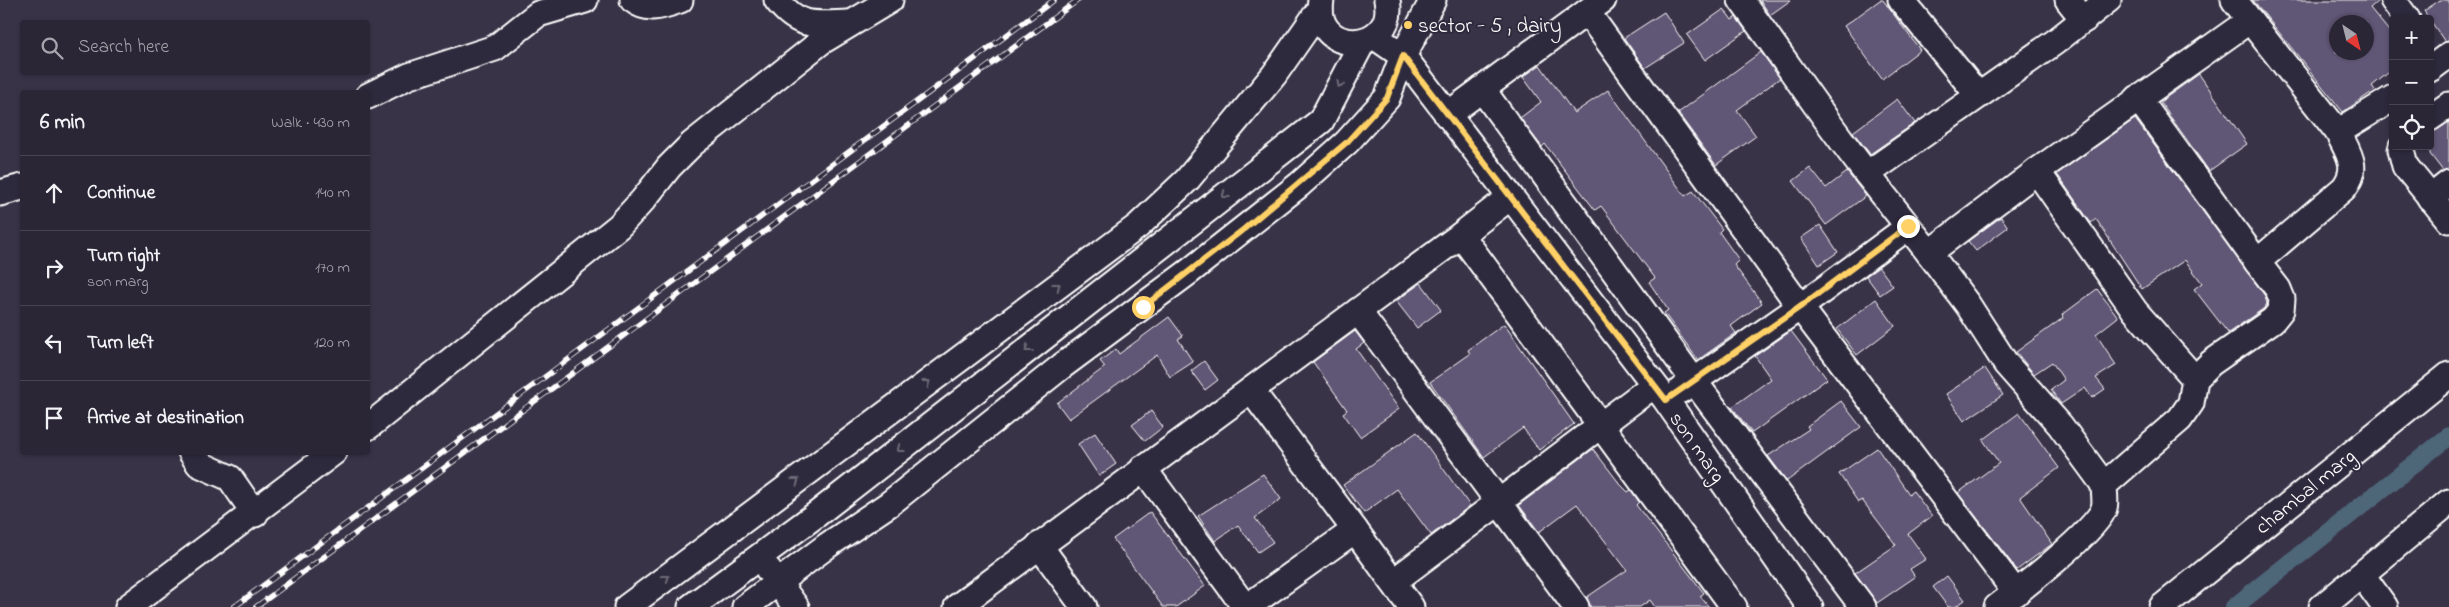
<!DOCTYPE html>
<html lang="en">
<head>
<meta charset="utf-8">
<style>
  :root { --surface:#2b2636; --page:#332e3e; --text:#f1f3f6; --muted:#a6a5ad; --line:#474351 }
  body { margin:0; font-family:"Indie Flower",sans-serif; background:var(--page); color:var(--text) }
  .controls { position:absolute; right:15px; top:15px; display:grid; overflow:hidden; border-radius:5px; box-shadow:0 1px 4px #0004 }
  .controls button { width:45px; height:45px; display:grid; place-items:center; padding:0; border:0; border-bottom:1px solid var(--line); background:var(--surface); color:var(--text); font:25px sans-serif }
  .compass { position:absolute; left:2329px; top:15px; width:45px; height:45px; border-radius:50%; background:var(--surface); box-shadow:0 1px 4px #0004; rotate:145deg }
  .stop { position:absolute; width:15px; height:15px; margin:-11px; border:4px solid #ffd166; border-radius:50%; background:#fff }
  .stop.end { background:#ffd166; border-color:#fff; box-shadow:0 1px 5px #0008 }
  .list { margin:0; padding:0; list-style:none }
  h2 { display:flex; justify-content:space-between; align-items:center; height:65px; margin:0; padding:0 20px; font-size:21px }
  h2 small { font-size:16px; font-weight:400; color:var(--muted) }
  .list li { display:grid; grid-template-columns:32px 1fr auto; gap:15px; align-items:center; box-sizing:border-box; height:75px; padding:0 20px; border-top:1px solid var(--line) }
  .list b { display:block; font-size:19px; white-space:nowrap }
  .list p { margin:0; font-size:16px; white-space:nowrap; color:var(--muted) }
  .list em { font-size:16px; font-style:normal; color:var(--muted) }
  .icon { flex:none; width:28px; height:28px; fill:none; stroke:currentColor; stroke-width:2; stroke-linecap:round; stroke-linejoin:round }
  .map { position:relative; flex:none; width:2449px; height:607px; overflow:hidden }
  .search { position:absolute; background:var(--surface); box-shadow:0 1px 4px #0004; left:20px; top:20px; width:350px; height:55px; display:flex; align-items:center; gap:12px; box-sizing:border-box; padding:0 18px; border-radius:5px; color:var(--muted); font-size:19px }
  .panel { position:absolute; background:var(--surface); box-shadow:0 1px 4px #0004; left:20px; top:90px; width:350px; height:365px; border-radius:5px }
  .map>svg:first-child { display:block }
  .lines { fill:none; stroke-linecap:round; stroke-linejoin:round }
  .canal { stroke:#4e6678; stroke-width:18 }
  .building { fill:#605674; stroke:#fff; fill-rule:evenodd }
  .minor-casing { stroke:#fff; stroke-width:29 }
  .minor { stroke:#2f2a3d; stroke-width:25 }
  .rail-casing { stroke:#fff; stroke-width:5.5 }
  .rail { stroke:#2f2a3d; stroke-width:4; stroke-dasharray:11; stroke-linecap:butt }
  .oneway { stroke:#6d6a77 }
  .route { stroke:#ffd166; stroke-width:6 }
  .poi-dot { fill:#ffd166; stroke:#2f2a3d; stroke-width:2 }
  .labels { text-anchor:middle; stroke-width:4; stroke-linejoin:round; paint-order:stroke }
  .poi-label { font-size:21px; fill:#fff; stroke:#2f2a3d; text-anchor:start }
  .street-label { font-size:21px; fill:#fff; stroke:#2f2a3d }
</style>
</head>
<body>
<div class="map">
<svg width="2449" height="607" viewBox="0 0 2449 607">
  <rect width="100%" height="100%" fill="#393348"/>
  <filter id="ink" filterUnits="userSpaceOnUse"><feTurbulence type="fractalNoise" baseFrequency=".02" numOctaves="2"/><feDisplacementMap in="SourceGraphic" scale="10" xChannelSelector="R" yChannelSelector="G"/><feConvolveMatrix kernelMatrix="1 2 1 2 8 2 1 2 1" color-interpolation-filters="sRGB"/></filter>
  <g filter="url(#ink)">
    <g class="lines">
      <polyline class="canal" points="2234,607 2449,436"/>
    </g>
    <g class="building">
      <polygon points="1760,0 1791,0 1770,15"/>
      <polygon points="1880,0 1883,0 1920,50 1882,79 1844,26"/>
      <path d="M2253 0H2379L2370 8 2393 36V69L2372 86 2375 90 2343 112ZM2336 22H2366V52H2336Z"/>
      <polygon points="2440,0 2449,0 2449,41 2445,42 2424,11"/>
      <polygon points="1724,9 1732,20 1736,17 1746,31 1705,60 1687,35"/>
      <polygon points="1664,12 1684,43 1645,68 1624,38"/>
      <polygon points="1761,52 1780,78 1737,110 1756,136 1716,165 1678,113"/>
      <polygon points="1540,65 1574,113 1608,90 1685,196 1693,191 1722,229 1719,232 1739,260 1734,265 1762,303 1731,326 1736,333 1698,360 1664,313 1668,310 1649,282 1655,278 1601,206 1595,210 1545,144 1542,147 1520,118 1541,102 1523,77"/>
      <polygon points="2199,74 2247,144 2209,171 2160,102"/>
      <polygon points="1897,99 1915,123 1870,154 1853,132"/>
      <polygon points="2135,119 2265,296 2267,304 2263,309 2228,333 2194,289 2202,283 2185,260 2142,289 2096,219 2091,223 2057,174"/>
      <polygon points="2449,122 2449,169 2443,171 2430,154 2430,132"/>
      <polygon points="1810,168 1826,188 1847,172 1866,196 1826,225 1793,181"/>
      <polygon points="2001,217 2008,227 1976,251 1968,241"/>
      <polygon points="1820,225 1838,252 1819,265 1801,238"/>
      <polygon points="1879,267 1893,286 1880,295 1866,276"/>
      <polygon points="1421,283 1441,310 1417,328 1396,301"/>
      <polygon points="2097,289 2118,317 2096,334 2116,365 2096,378 2105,389 2092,398 2085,388 2061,404 2051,390 2064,380 2052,362 2034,374 2016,352 2063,318 2062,315"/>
      <polygon points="1876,299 1895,326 1857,355 1837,329"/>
      <polygon points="1169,317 1183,336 1178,339 1193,362 1170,377 1157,355 1069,419 1057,403 1105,367 1100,361 1116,349 1119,354"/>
      <polygon points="1504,324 1574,424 1539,450 1523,428 1484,457 1430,382 1470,354 1468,350"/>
      <polygon points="1355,331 1364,343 1356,349 1399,409 1360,437 1343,413 1347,410 1313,362"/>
      <polygon points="1791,331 1827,379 1752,433 1732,407 1771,379 1755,356"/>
      <polygon points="1204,361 1218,380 1205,390 1191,371"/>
      <polygon points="1985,368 2003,395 1964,421 1946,394"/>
      <polygon points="1841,401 1861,427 1787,481 1768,456 1809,429 1807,426"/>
      <polygon points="1151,411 1163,427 1145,441 1132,425"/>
      <polygon points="2019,413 2059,468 2020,497 2052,544 2017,570 1958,493 1999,463 1983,440"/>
      <polygon points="1417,432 1470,506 1431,535 1397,489 1364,513 1343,485"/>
      <polygon points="1095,433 1116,464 1099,476 1078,444"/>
      <polygon points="1877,448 1909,494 1913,491 1932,516 1908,534 1926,559 1910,569 1915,577 1877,603 1855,573 1896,545 1862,500 1858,502 1839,474"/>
      <polygon points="1593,449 1620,484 1628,492 1631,490 1639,502 1636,505 1704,593 1700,596 1709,607 1655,607 1650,600 1640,607 1590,607 1587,597 1627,570 1577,504 1539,532 1519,505"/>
      <polygon points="1263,474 1281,499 1255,518 1273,542 1258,552 1238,525 1215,541 1198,516"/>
      <polygon points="1150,512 1205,586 1176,607 1163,607 1113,539"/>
      <polygon points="1947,576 1965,600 1955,607 1948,607 1933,587"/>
    </g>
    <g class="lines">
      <defs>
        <g id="minor">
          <path d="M633 0C648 12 663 6 680 0"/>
          <path d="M777 0C799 29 816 24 848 23"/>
          <path d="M1321 0C1311 57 1398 54 1387 0"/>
          <path d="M1741 0C1784 58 1823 118 1867 174"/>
          <polyline points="1901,0 1978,95"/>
          <polyline points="2068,0 2084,20"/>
          <polyline points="2108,0 2055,42 1867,174 1929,253 2037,171 2250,20"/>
          <polyline points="2234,0 2338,132"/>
          <polyline points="2393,0 2407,19"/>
          <polyline points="1587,12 1801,308 2016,593"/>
          <polyline points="1374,36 1403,56 1666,400 1810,607"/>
          <polyline points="2430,69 2449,55"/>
          <polyline points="1482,89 1694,381 1863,607"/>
          <polyline points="368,96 409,76 495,48 538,14 585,0"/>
          <polyline points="2138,98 2257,262"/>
          <polyline points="1447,115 1603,0"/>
          <polyline points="2430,118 2449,105"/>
          <polyline points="2402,146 2401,150 2405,166 2449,220"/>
          <polyline points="2037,171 2135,311 2195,379"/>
          <polyline points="0,193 22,187"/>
          <polyline points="2430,198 2449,183"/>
          <polyline points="1461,235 1510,197"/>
          <polyline points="1929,253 1968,305 2006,364 2060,425 2104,485"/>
          <polyline points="1358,311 1576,607"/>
          <polyline points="1251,390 1355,530"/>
          <polyline points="1681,390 1800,307 1908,227"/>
          <polyline points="368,427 619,226 643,200 669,167 692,144 822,41 890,0"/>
          <polyline points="191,452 199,464 230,478 255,514"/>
          <polyline points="1143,468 1245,607"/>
          <polyline points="1039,545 1084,607"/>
          <polyline points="768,569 796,607"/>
          <polyline points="2362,575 2385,607"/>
          <polyline points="1393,582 1654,385"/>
          <polyline points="128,607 334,452"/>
          <polyline points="627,607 1138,226 1187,180 1274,75 1320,9"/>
          <polyline points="691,607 817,514 1321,121 1363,41"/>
          <polyline points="745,607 828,545 889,504 1062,366 1190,271 1299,185 1347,142 1387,98 1403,56 1433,0"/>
          <polyline points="957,607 1461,235 1734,607"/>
          <polyline points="1247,607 1355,530 1411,607"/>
          <path d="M1997 607C2017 592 2099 529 2104 508 2106 502 2104 492 2104 485L2180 419 2191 403 2195 379 2211 363 2273 320 2281 310 2282 299 2278 289 2257 262 2344 188C2360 167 2348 153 2338 132L2393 98"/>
          <polyline points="2162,607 2449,375"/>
          <polyline points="2322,607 2449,502"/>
        </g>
      </defs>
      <use href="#minor" class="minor-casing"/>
      <use href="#minor" class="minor"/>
      <defs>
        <g id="rail">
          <polyline points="234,607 1054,0"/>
          <polyline points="256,607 1078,0"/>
        </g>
      </defs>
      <use href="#rail" class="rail-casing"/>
      <use href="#rail" class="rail"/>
    </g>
    <defs><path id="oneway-chevron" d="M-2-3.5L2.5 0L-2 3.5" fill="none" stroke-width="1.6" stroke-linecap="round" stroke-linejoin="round" transform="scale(1.25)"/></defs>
    <g class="oneway">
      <use href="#oneway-chevron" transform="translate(1340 84) rotate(118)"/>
      <use href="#oneway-chevron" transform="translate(1225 195) rotate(142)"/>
      <use href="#oneway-chevron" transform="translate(1057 286) rotate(-37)"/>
      <use href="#oneway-chevron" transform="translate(1028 349) rotate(142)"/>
      <use href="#oneway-chevron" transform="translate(927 383) rotate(-37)"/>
      <use href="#oneway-chevron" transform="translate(900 449) rotate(142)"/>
      <use href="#oneway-chevron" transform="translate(796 481) rotate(-37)"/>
      <use href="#oneway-chevron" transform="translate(666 578) rotate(-37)"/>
    </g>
  </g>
  <g class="lines" filter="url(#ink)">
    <polyline class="route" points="1143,307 1244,229 1347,142 1387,98 1403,56 1666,400 1800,307 1908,226"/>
  </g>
  <circle class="poi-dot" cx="1408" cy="25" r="5"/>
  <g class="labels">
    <g class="poi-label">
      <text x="1418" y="32">sector - 5 , dairy</text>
    </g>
    <g class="street-label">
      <text transform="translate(1698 447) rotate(55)" y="7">son marg</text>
      <text transform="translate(2305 491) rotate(-39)" y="7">chambal marg</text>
    </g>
  </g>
</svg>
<div class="controls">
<button>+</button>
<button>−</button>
<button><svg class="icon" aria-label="locate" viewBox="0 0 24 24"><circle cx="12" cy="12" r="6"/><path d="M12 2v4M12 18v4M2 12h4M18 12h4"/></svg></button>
</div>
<svg class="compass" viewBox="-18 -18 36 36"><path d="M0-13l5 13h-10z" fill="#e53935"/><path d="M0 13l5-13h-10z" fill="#a6a5ad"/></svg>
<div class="stop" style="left:1143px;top:307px"></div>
<div class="stop end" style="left:1908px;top:226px"></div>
<div class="search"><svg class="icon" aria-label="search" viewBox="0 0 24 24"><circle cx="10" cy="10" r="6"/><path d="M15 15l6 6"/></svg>Search here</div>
<section class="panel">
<h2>6 min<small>Walk · 430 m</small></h2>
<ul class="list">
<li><svg class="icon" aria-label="ahead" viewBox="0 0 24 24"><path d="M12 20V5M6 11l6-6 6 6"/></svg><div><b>Continue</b></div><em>140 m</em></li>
<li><svg class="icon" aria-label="right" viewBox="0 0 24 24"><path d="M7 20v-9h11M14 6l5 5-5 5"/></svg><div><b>Turn right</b><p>son marg</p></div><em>170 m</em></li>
<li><svg class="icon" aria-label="left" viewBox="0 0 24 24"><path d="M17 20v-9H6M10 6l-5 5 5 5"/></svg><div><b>Turn left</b></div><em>120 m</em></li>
<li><svg class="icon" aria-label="arrive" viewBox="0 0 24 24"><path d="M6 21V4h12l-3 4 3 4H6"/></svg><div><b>Arrive at destination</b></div></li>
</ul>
</section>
</div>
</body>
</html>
